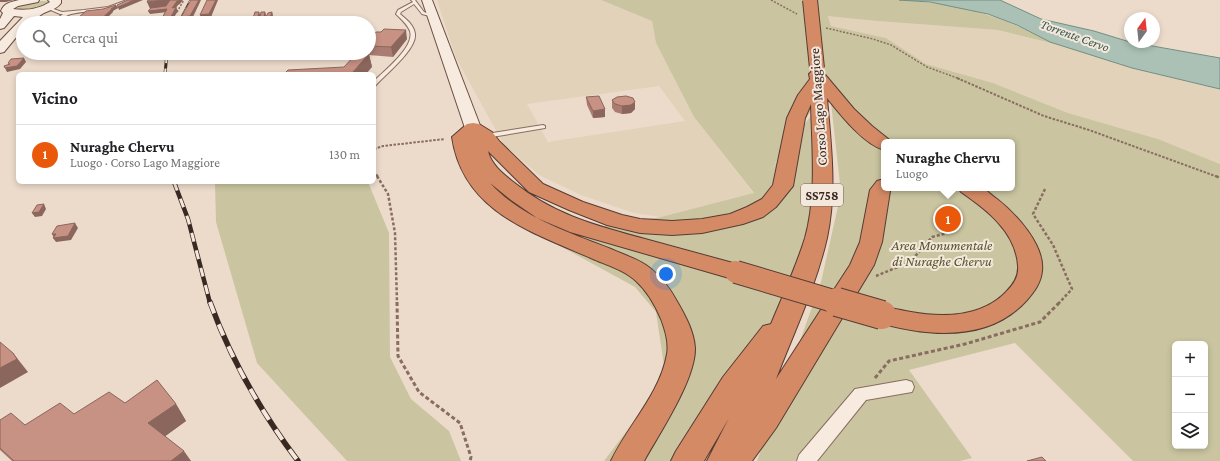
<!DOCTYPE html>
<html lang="it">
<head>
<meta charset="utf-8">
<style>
  :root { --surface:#fff; --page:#f2f2f2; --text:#202124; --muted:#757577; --line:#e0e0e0; --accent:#ea580c }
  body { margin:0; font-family:"Crimson Pro",serif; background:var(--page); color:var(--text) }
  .controls { position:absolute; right:12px; bottom:12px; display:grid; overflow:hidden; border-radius:6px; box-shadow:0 2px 6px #0003 }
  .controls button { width:36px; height:36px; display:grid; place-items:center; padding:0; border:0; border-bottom:1px solid var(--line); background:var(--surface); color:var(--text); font:20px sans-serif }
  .compass { position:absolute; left:1124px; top:12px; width:36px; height:36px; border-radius:50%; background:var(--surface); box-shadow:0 2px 6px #0003; rotate:15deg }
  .you { position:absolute; left:666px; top:274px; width:14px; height:14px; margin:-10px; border:3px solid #fff; border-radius:50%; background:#1a73e8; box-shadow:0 0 0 6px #1a73e833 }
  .badge { display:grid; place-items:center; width:26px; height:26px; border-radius:50%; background:var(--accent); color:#fff; font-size:13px; font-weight:700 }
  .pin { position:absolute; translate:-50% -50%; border:2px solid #fff; box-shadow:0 1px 4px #0006 }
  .popup { position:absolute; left:881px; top:139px; width:134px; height:52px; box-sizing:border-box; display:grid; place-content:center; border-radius:6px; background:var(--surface); filter:drop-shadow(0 1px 3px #0005); font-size:13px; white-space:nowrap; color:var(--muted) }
  .popup b { font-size:15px; color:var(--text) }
  .popup::after { content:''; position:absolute; left:50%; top:100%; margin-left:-8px; border:8px solid transparent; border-top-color:var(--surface) }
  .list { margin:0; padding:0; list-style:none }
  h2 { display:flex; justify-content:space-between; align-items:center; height:52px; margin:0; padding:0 16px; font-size:17px }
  h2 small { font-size:13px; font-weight:400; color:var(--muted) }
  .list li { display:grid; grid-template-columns:26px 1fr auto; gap:12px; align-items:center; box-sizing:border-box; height:60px; padding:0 16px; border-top:1px solid var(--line) }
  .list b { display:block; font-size:15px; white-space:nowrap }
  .list p { margin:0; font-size:13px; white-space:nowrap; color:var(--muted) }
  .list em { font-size:13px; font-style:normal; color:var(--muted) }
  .icon { flex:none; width:22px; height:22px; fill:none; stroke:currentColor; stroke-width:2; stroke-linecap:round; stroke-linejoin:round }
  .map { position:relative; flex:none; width:1220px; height:461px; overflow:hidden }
  .search { position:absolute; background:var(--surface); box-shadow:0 2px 6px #0003; left:16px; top:16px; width:360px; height:44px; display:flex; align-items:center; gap:10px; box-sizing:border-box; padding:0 14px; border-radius:22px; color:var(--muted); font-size:15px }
  .panel { position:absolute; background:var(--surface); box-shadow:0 2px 6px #0003; left:16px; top:72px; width:360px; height:112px; border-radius:6px }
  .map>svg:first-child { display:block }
  .farmland { fill:#e1d2b9; fill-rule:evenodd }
  .green { fill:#cac5a0; fill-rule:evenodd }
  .water { fill:#abc1b6; stroke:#728f82 }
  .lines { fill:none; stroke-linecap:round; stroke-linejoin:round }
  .lane-casing { stroke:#886d60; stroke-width:2 }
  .street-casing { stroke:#886d60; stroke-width:2 }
  .secondary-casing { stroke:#6a4e43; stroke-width:2 }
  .highway-casing { stroke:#573c34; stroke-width:2 }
  .path-far3 { stroke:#886d60; stroke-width:1.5; stroke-dasharray:2 1.5; stroke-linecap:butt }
  .path-far2 { stroke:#886d60; stroke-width:2; stroke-dasharray:2.5 1.5; stroke-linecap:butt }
  .path-far1 { stroke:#886d60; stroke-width:2.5; stroke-dasharray:3 2; stroke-linecap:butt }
  .path { stroke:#886d60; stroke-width:3; stroke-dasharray:4 2.5; stroke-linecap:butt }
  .lane { fill:#f7eadf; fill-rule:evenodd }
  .street { fill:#f7eadf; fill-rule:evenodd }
  .secondary { fill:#f7eadf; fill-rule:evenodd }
  .highway { fill:#d38a65; fill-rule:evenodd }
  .rail-far2-casing { stroke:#3a2923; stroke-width:3 }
  .rail-far1-casing { stroke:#3a2923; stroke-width:4.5 }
  .rail-casing { stroke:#3a2923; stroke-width:5.5 }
  .rail-far2 { stroke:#f4e7db; stroke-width:2; stroke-dasharray:5.5; stroke-linecap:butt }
  .rail-far1 { stroke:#f4e7db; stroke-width:3; stroke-dasharray:9; stroke-linecap:butt }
  .rail { stroke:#f4e7db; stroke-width:4; stroke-dasharray:12; stroke-linecap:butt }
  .highway-bridge-far2-casing { stroke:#573c34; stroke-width:16; stroke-linecap:butt }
  .highway-bridge-far1-casing { stroke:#573c34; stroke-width:24; stroke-linecap:butt }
  .highway-bridge-casing { stroke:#573c34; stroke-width:30; stroke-linecap:butt }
  .highway-bridge-far2 { stroke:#d38a65; stroke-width:14 }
  .highway-bridge-far1 { stroke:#d38a65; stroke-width:22 }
  .highway-bridge { stroke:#d38a65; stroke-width:28 }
  .wall { fill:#ab7d72 }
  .shaded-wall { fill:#8b665c }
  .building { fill:#c79184; stroke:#8b665c }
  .labels { text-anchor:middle; stroke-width:4; stroke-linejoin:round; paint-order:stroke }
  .far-water-label { font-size:13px; font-style:italic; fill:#33584e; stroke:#f4e7db }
  .shield { fill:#f4e7db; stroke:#72625a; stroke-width:1 }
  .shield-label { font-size:13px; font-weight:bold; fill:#3a2923 }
  .street-label { font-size:14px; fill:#3a2923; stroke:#f4e7db }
  .park-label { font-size:14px; font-style:italic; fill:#54552b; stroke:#f4e7db }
</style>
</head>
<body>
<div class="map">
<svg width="1220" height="461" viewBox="0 0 1220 461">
  <rect width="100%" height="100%" fill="#ecdbcb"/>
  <g class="farmland">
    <path d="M437 0H601L652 21 656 43 694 117 754 194 661 217 634 213 581 195 539 175 504 145 456 58ZM659 86 685 121 548 142 527 104Z"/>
    <polygon points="828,15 877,21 998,30 1059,45 1132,68 1220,89 1220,164 1158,139 1068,113 993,83 926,64 886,38 831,26"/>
  </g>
  <g class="green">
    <path d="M601 0H899C939 2 978 9 1015 25 1030 31 1044 40 1059 45L998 30 877 21 828 16 831 26 886 38 926 64 993 83 1068 113 1158 139 1220 164V461H1133L1015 343 909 370 972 458 960 461H757L821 282 841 193 829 85 769 172 819 105 822 197 804 275 687 461H604L666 379 656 312 635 287 542 236 661 217 754 193 694 117 656 43 652 21ZM884 142H1012V188H884ZM1175 344H1205V446H1175Z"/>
    <polygon points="38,1 47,1 50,3 30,10 16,9 19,6"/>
    <polygon points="226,182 368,182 389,233 390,357 411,399 449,431 461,461 347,461 257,363 216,222 215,184"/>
  </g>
  <polygon class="water" points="899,0 1000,0 1041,19 1094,31 1130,42 1220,58 1220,89 1132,68 1050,42 1017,25 988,14 930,2"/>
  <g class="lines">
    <defs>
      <g id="lane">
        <path d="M127 0H132C113 14 91 9 71 14 63 16 59 23 51 23L63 14H60L46 8 48 7 62 12 84 10 108 7Z"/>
        <path d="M411 0H415L424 12 435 16 433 17 422 14 414 4 401 12 400 14C406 19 414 25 415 34 417 49 386 74 376 85L374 86V81C384 71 415 47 410 31 407 24 401 19 396 14L398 10 413 2Z"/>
        <polygon points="543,125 545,126 545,128 486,138 483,136 486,134"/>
      </g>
      <polygon id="street" points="906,380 912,382 914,387 912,392 866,400 817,461 797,461 799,455 855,389"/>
      <g id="secondary">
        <path d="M19 0H39L38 2 18 6 13 9C26 11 39 9 50 2L48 0H61V3C57 9 50 10 44 13 37 17 32 23 23 23V29L4 52 0 53V41L23 17 14 16 4 28 0 29V19L3 13 1 11C4 3 11 2 19 0Z"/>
        <polygon points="422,0 432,0 481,128 478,131 473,133 468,131 465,128"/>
      </g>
      <g id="highway">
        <path d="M817 69 822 71 854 109 872 126 892 142H884V150C863 144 840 114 827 98 831 144 837 192 827 238 816 286 794 332 776 379L850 265 860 242 870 190 877 181 884 179V188H892L890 191 882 242 874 265 776 428 752 461H707L729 418 704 461H671L676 451 723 377 763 326 771 324C783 295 796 267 805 238 817 195 812 148 811 104L805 118 793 186 776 207 763 217 743 224 702 233 672 235 640 233 607 225 569 210 529 192 488 151C491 164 502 173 512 181 554 215 594 225 645 239 678 248 711 257 744 266L748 272 744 278 736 280 570 232 537 218 511 200 490 183C522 218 568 232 611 249 624 255 639 259 650 268 662 277 671 290 678 303 686 317 694 332 695 348 696 379 659 434 644 461H611C628 425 660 394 667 354 669 342 665 330 661 319 655 305 647 291 636 281 624 270 607 265 593 259 532 232 463 212 452 137L467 124 473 123 479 124 492 132 500 142 543 184 583 202 622 215 640 219 672 221 702 219 730 214 747 207 762 199 773 185 787 118 798 95 810 79 809 74 812 71Z"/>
        <path d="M958 188C965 188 976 186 982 188 987 190 992 196 997 199 1016 214 1045 245 1042 271 1041 283 1034 292 1027 300 988 344 923 336 873 321L869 315 873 309C886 305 898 310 911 312 943 318 982 317 1006 292 1013 285 1019 277 1018 266 1016 232 987 210 961 192Z"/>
      </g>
    </defs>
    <use href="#lane" class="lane-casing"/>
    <use href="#street" class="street-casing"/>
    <use href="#secondary" class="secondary-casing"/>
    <use href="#highway" class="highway-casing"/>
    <g class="path-far3">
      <polyline points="771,0 797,14"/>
      <polyline points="177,12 184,0"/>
      <polyline points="188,23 192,17"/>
      <polyline points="201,23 204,16"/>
      <polyline points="207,23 211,15"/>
      <polyline points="826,28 873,39 891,45 927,67 960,79"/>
    </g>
    <g class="path-far2">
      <polyline points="957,78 1044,116 1089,130 1218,177"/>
      <polyline points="374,149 383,146 445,139"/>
      <polyline points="374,171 378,177"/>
    </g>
    <g class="path-far1">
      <polyline points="377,176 388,194 395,233 397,303"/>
      <polyline points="1216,176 1220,178"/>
      <polyline points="1045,189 1033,214 1053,245 1072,289 1059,303"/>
      <polyline points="876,276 910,262 932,237 947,233"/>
    </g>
    <g class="path">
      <polyline points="397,302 398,356 419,392 460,423 471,457 470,461"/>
      <polyline points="875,378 889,361 965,344 1040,322 1060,302"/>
    </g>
    <use href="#lane" class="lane"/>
    <use href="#street" class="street"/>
    <use href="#secondary" class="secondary"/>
    <use href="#highway" class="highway"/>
    <defs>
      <g id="rail-far2">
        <polyline points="179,23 191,0"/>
        <polyline points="165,74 167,53"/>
      </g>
      <polyline id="rail-far1" points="174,182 188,219 210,303"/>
      <path id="rail" d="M210 302C231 360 261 412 298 461"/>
    </defs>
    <use href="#rail-far2" class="rail-far2-casing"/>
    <use href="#rail-far1" class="rail-far1-casing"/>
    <use href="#rail" class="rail-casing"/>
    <use href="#rail-far2" class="rail-far2"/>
    <use href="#rail-far1" class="rail-far1"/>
    <use href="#rail" class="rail"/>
    <defs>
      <polyline id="highway-bridge-far2" points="810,0 817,68"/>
      <polyline id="highway-bridge-far1" points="736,272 840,303"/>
      <polyline id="highway-bridge" points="837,302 882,315"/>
    </defs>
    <use href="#highway-bridge-far2" class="highway-bridge-far2-casing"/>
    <use href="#highway-bridge-far1" class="highway-bridge-far1-casing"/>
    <use href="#highway-bridge" class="highway-bridge-casing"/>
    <use href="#highway-bridge-far2" class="highway-bridge-far2"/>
    <use href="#highway-bridge-far1" class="highway-bridge-far1"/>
    <use href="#highway-bridge" class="highway-bridge"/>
  </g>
  <g class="wall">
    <polygon points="407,39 393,57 369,55 372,67 344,67 368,54 368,53 369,53 369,41"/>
    <polygon points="586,97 605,109 605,117 593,118 587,105"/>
    <polygon points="612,100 635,109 631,113 622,114 615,112 612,108"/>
    <polygon points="125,403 176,404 186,421 165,436 191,461 12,461 0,450 0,420 25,425"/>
  </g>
  <g class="shaded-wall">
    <polygon points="0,0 14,0 6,2 0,2"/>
    <polygon points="134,0 143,0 119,10 118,7"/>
    <polygon points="164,0 174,0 168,12 150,14 148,11 151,11 147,2"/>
    <polygon points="180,0 183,0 180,4 178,5 174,11 172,8 177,1"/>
    <polygon points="199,0 201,0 192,19 183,20 181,17"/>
    <polygon points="216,0 218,0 211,17 201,18 200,15"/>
    <polygon points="116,5 118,8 113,11 113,12 102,23 97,23 111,9"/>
    <polygon points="176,7 178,11 171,22 162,23 161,20"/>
    <polygon points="259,12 260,15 265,12 266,15 265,20 261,21 260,18 259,21 254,21 253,18"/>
    <polygon points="272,12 273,15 272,19 270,20 270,23 256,23 256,22 267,20 266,17"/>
    <polygon points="406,30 407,39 393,57 391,47"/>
    <polygon points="369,54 372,67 366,74 351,74"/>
    <polygon points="24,58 26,62 20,69 7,72 5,68"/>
    <polygon points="635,102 635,109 631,113 622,114 622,106"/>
    <polygon points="605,109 605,117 593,118 593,111"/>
    <polygon points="44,204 46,209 42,216 35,217 32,213"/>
    <polygon points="75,223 78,228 71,240 56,242 53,238 54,238 52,234 56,234"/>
    <polygon points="13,353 28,372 0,388 0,368"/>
    <polygon points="176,404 186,421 160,440 148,423"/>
    <polygon points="184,451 191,461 171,461"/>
  </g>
  <g class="building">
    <polygon points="128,0 134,0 118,7 117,5"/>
    <polygon points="148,0 164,0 147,2"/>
    <polygon points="170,0 180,0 179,1 177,1 172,8 176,7 170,19 161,20 167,9 148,11 151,8 166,6"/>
    <polygon points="191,0 199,0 190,16 181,17"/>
    <polygon points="207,0 216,0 209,14 200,15"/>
    <polygon points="116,5 111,9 112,9 97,23 72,23 86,11 103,9"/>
    <polygon points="255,12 259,12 258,17 253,18"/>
    <polygon points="261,12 265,12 264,17 260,17"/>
    <polygon points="272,12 271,16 266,17 268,13"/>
    <polygon points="269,18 268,20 256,22 256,19"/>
    <polygon points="384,29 406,30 391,47 369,46 369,41 376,32 381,32"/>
    <polygon points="356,54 369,54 351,74 284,74 288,70 344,67"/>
    <polygon points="24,58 17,66 5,68 4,66 10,64 8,63 11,59"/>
    <polygon points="599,96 605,109 593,111 586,97"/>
    <polygon points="626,96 633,98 635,102 631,105 622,106 615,104 612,100 617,97"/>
    <polygon points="44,204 39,212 32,213 37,205"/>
    <polygon points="75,223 68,236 53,238 56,234 52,234 57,226"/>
    <polygon points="0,342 13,353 17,359 0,368"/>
    <polygon points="157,380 176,404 148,423 184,451 171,461 14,461 0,448 0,420 11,413 25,425 60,403 74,414 109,392 125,403"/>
    <polygon points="1042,457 1046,461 1027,461"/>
  </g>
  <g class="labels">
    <g class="far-water-label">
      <text transform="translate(1075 35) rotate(20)" y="5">Torrente Cervo</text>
    </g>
    <rect class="shield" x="801" y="184" width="42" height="22" rx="3"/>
    <g class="shield-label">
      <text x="822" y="200">SS758</text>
    </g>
    <g class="street-label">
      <text transform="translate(818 107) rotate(-94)" y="5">Corso Lago Maggiore</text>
    </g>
    <g class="park-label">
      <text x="942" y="250">Area Monumentale<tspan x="942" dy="16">di Nuraghe Chervu</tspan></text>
    </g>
  </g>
</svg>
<div class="controls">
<button>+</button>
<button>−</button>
<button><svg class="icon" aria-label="layers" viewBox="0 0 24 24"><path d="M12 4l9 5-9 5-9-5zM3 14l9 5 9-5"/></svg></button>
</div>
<svg class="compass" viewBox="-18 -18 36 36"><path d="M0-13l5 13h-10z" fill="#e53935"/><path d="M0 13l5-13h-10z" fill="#757577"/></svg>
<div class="you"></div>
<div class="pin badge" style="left:948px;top:219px">1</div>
<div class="popup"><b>Nuraghe Chervu</b>Luogo</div>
<div class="search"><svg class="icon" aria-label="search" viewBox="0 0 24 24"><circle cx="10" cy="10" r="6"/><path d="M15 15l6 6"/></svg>Cerca qui</div>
<section class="panel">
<h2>Vicino<small></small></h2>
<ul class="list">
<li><span class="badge">1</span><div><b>Nuraghe Chervu</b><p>Luogo · Corso Lago Maggiore</p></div><em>130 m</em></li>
</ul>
</section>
</div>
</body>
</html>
